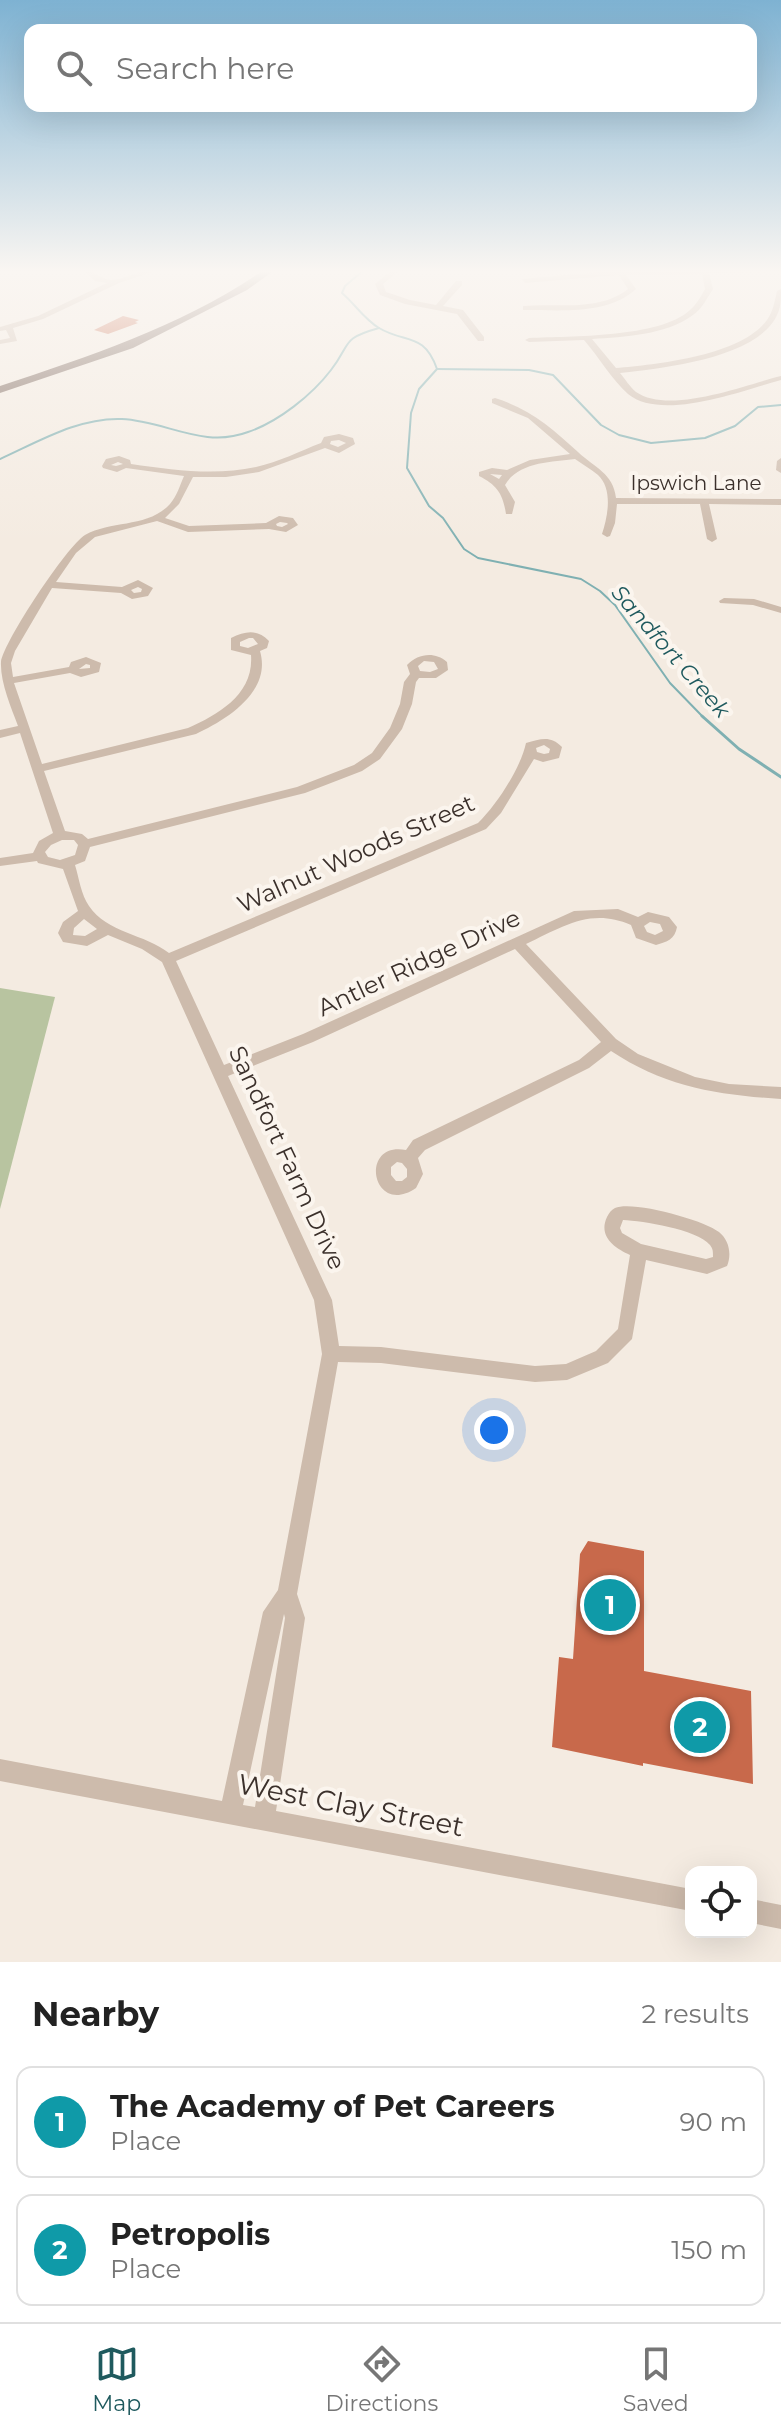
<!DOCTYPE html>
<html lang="en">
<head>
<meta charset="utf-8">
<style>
  :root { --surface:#fff; --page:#f2f2f2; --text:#222; --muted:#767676; --line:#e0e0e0; --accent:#1f5a5e }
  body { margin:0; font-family:Montserrat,sans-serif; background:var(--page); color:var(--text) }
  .controls { position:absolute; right:24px; bottom:24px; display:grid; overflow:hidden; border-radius:16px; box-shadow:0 8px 32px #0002 }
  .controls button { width:72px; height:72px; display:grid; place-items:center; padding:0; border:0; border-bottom:2px solid var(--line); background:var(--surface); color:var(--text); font:40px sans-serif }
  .you { position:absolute; left:494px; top:1430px; width:28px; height:28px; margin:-20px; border:6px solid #fff; border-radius:50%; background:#1a73e8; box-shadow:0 0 0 12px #1a73e833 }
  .badge { display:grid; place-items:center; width:52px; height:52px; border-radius:50%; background:var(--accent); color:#fff; font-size:26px; font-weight:700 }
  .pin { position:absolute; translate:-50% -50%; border:4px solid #fff; box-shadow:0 2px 8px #0006 }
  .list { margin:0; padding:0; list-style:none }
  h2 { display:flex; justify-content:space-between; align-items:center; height:104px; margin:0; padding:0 32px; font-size:34px }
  h2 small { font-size:26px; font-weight:400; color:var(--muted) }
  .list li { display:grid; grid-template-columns:52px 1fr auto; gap:24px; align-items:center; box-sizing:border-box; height:112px; margin:0 16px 16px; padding:0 16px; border:2px solid var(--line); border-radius:16px }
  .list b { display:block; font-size:30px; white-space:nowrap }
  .list p { margin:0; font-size:26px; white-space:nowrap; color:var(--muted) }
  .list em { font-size:26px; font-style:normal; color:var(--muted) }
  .icon { flex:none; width:44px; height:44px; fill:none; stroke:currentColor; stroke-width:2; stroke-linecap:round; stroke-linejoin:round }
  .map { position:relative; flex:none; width:781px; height:1962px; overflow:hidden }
  .search { position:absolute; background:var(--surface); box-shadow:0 8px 32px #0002; left:24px; right:24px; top:24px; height:88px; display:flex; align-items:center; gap:20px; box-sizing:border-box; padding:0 28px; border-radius:16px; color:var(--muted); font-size:30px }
  .sheet { height:360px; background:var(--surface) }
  nav { display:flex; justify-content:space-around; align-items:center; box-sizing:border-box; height:112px; border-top:2px solid var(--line); background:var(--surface); font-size:22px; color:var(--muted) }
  nav a { display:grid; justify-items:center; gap:4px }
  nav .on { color:var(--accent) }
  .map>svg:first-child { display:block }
  .green { fill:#b8c4a0 }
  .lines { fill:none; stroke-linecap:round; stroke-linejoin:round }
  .stream-far1 { stroke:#7fb0b2; stroke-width:2 }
  .stream { stroke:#7fb0b2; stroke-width:3 }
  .building { fill:#c8694b }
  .minor { fill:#cdbbac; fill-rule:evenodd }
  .major { fill:#7d675c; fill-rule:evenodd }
  .labels { text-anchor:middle; stroke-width:8; stroke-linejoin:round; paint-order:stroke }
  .far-street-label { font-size:20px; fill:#3b302b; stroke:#fbf5ee }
  .far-water-label { font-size:22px; font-style:italic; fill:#1f5a5e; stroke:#fbf5ee }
  .street-label { font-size:24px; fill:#3b302b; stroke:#fbf5ee }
  .near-street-label { font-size:28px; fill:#3b302b; stroke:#fbf5ee }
</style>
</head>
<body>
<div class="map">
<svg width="781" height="1962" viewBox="0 0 781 1962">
  <rect width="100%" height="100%" fill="#f4ebe1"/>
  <polygon class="green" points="0,988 55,997 0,1209"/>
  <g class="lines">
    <g class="stream-far1">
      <path d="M365 269 345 286 342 293C355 304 364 319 379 328 406 344 424 332 437 369L419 389 411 413 407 468 429 506 443 518 464 549 478 558 581 579 600 591 615 605 670 683 704 718"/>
      <polyline points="437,369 529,370 553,375 601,425 619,435 651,443 705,438 735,426 758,407 781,405"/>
      <path d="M0 459C38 442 79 417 122 419 166 421 203 449 248 432 278 422 312 395 331 370 352 343 340 339 379 328"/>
    </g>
    <polyline class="stream" points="702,716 739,749 781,777"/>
  </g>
  <g class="building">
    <polygon points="123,316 139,320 135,322 138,323 108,334 94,330"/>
    <polygon points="588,1541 644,1551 644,1671 751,1691 753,1784 643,1763 643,1766 552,1747 559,1657 573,1659 580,1554"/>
  </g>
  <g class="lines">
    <g class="minor">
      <path d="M82 269C93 269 99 279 111 280 125 280 142 268 161 269L119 283 43 319 13 328 17 341 0 344V340L10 338 6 330 0 331V327L38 316 107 283 95 281Z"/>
      <polygon points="263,269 327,269 323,271 267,271"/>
      <polygon points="393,269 401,269 383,284 386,292 410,300 436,305 456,281 462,281 462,285 443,306 463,310 484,337 484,341 478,341 457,314 405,304 380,295 375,284"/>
      <path d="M701 269H781V272L709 273 713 289C707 298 702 309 693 315 666 335 624 337 592 339L616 368C658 364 740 356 767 320 773 312 775 300 777 291L781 289C781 300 781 309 775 319 751 359 662 368 620 373 625 379 630 387 636 392 670 415 744 385 781 376V380C743 390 662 422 628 394 613 381 598 356 584 340L529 342 525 340 529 338C570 336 660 338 690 310 697 304 701 296 705 289L702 274 626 275 636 289C608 315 561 310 526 310H523V306C558 303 599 312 628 289L619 275 525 283 522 279 610 271Z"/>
      <path d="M495 398C530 409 552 428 578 452 595 468 613 473 616 498L781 499V505L709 504 717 539 712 542 707 539 700 504H617L615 523 610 536 607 537 602 534C608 516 613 489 598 475 591 469 582 464 575 459 551 462 518 462 505 485L515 502 512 514H506C503 494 497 485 479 476V472L492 468 507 470 530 460 570 454 528 418 492 403V399ZM490 474 502 475 499 479Z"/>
      <path d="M339 434 353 438 355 444 339 453 325 448 259 472 226 477H193L179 504 165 518 189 526 266 523 279 516 293 518 298 525 286 532 269 529 188 532 157 521 95 537 76 553 56 582 122 587 138 580 153 588 148 596 132 599 121 593 52 588 15 651 11 663 13 677 69 667 71 662 86 657 101 663 99 672 81 677 70 673 14 683 42 764 188 728C219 714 254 694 251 655L231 650V638C246 631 257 629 269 641L267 648 260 651C272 692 226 720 196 734L44 771 65 831 82 834 88 839 297 787 354 765 372 753 390 728 400 704 404 682 410 674 407 665C418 654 434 651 447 662L448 670 436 678H419L416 682 412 704 402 729 380 759 362 771 305 793 90 847 85 861 75 865C79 878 81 895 89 906 107 933 145 934 169 953L478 823C497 805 521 767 526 743 541 739 550 735 562 747L559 758 543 762 534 759 501 813 486 829 176 961 224 1065 303 1034 574 911 618 909 638 917 648 912 669 917 677 927C675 939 667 942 656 945L636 938 631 925C591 907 562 927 526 944L616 1039 638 1054 695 1077 729 1084 781 1087V1099C718 1095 665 1087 611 1051L589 1068 425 1150 418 1158 423 1174 416 1188C372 1218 358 1141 406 1150L413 1140 579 1060 601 1042 515 949 313 1042 228 1076 332 1300 339 1346 381 1347 535 1366 566 1364 596 1351 618 1329 630 1255C614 1248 598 1236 607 1217 609 1213 611 1210 615 1208 632 1200 704 1220 719 1232 729 1240 732 1254 727 1266L707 1274 646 1260 632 1339 608 1363 567 1380 535 1382 381 1363 338 1362 297 1594 305 1618 276 1811 691 1889V1911L0 1781V1759L222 1801 263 1612 278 1590 322 1354 314 1300 162 962 142 949 108 935 87 946 63 942 58 933 63 922 78 911 63 869 38 863 37 861 0 866V858L33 853 39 841 53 833 20 733 0 738V730L18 726C11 707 0 682 1 662 4 641 67 546 85 535 112 520 148 528 170 504 177 496 180 485 184 476L126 468 117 472 103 468 102 466 106 459 119 456 130 460 131 464C173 470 215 476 256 467 279 462 300 451 321 443L324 437ZM339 440 346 443 338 447 330 444 331 441ZM118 462 123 464 116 466 111 465ZM280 522 287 523 288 524 282 527 277 526 276 524ZM138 587 142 589 141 592 134 593 131 590ZM249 638H253L258 644 248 648 240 646V642ZM424 661 434 662 438 669 430 672 420 671 418 666ZM86 664 90 665V668L79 669ZM544 745 550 749 549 753 544 754 537 752 536 748ZM62 840H74L78 845 75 855 60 860 48 857 45 852 51 845ZM84 919 97 929 85 936 73 935 74 928ZM650 922 660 924 663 931 655 935 647 932 644 926ZM397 1162 402 1163 407 1169V1177L402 1181H396L391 1175V1167ZM623 1220C643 1221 696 1229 710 1245 713 1249 713 1251 713 1257L706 1259 641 1244 622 1233 620 1228ZM284 1614 285 1618 255 1807 243 1805Z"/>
      <polygon points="781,458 781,473 776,470 777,461"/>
      <polygon points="724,598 754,599 781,607 781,613 753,605 720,603 719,601"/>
      <polygon points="751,1899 781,1905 781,1929 751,1923"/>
    </g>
    <path class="major" d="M265 269H276L247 290 133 348 0 393V386C92 355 185 325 265 269Z"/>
  </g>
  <linearGradient id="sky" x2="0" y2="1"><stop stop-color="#7eb2d2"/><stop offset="0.5" stop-color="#faf6f2"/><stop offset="1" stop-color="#faf6f2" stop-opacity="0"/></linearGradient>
  <rect width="781" height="543" fill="url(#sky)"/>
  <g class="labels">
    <g class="far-street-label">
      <text x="696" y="490">Ipswich Lane</text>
    </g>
    <g class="far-water-label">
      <text transform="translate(671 651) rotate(49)" y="8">Sandfort Creek</text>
    </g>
    <g class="street-label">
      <text transform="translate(356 854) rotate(-24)" y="8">Walnut Woods Street</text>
      <text transform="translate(419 963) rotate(-25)" y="8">Antler Ridge Drive</text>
      <text transform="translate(287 1158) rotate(65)" y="8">Sandfort Farm Drive</text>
    </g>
    <g class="near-street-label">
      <text transform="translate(351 1805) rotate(11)" y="10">West Clay Street</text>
    </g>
  </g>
</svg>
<div class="controls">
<button><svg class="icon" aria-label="locate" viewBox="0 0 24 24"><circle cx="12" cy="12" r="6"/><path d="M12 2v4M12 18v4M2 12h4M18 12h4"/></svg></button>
</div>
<div class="you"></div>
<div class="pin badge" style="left:610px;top:1605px;background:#0f9aa8">1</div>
<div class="pin badge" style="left:700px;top:1727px;background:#0f9aa8">2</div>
<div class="search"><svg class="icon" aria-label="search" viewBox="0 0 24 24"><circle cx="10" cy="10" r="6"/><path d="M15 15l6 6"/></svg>Search here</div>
</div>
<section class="sheet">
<h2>Nearby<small>2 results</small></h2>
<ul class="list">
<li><span class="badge" style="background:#0f9aa8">1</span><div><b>The Academy of Pet Careers</b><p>Place</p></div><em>90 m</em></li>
<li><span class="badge" style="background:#0f9aa8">2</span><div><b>Petropolis</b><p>Place</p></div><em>150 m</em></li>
</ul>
</section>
<nav>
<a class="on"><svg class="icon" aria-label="map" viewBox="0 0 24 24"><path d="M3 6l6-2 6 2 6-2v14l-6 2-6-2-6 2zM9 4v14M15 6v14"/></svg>Map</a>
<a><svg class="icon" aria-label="directions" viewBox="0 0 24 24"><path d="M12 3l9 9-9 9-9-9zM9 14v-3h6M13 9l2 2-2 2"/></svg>Directions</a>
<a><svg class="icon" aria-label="saved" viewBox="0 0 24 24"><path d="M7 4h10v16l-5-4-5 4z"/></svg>Saved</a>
</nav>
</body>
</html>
